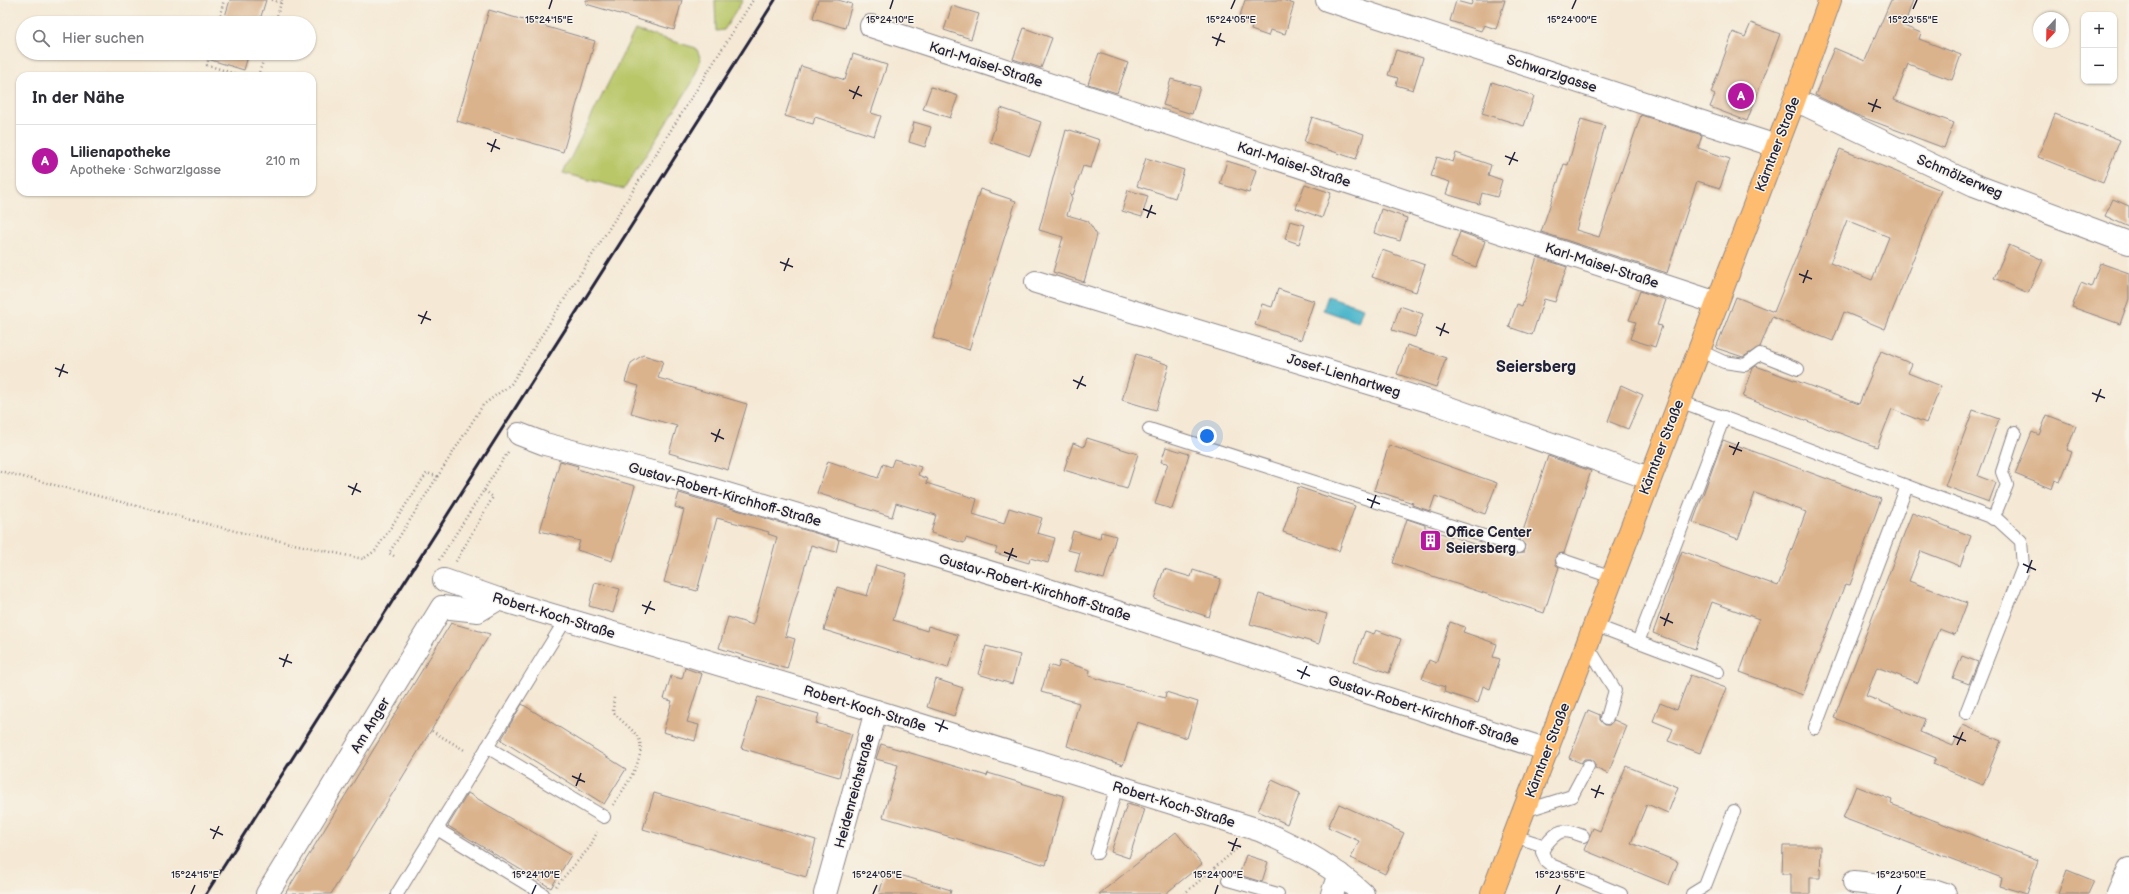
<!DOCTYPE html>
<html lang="de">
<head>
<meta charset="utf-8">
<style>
  :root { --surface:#fff; --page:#f2f2f3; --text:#2b2b33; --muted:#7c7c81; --line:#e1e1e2; --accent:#b5179e }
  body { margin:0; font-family:"Balsamiq Sans",sans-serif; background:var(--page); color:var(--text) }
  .controls { position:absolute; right:12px; top:12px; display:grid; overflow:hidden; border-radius:8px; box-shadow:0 1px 3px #0004 }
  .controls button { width:36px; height:36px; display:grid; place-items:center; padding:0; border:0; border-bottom:1px solid var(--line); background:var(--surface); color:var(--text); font:20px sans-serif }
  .compass { position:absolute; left:2033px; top:12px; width:36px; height:36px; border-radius:50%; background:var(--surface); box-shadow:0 1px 3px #0004; rotate:202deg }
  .you { position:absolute; left:1207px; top:436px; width:14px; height:14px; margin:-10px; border:3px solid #fff; border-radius:50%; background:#1a73e8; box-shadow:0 0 0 6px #1a73e833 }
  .badge { display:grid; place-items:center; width:26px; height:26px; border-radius:50%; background:var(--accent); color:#fff; font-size:13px; font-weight:700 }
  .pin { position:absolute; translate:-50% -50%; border:2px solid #fff; box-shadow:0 1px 4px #0006 }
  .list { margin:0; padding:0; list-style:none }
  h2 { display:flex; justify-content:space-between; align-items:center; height:52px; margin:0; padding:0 16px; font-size:17px }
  h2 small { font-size:13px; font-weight:400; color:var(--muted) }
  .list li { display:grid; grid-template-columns:26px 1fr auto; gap:12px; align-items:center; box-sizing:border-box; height:72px; padding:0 16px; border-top:1px solid var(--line) }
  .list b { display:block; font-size:15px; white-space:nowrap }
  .list p { margin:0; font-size:13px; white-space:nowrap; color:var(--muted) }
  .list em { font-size:13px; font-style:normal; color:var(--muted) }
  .icon { flex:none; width:22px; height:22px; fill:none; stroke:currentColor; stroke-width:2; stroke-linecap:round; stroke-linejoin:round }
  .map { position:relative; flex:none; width:2129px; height:894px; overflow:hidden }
  .search { position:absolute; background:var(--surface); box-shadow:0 1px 3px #0004; left:16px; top:16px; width:300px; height:44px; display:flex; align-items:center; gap:10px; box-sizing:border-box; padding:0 14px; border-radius:22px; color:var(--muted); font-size:15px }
  .panel { position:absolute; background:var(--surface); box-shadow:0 1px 3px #0004; left:16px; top:72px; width:300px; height:124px; border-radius:12px }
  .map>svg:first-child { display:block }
  .green { fill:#bac769; stroke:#6e7452 }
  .water { fill:#4fb8cc; stroke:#386d84 }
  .building { fill:#dab28c; fill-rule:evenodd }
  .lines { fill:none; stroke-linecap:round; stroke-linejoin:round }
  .lane-casing { stroke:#8c8688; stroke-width:14 }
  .street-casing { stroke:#8c8688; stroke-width:24 }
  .primary-casing { stroke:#8c8688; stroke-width:24 }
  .path { stroke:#8c8688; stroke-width:2.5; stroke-dasharray:1 3; stroke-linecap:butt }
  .lane { stroke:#fff; stroke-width:12 }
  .street { stroke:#fff; stroke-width:22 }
  .primary { stroke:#febc70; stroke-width:22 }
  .rail { stroke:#22223b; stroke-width:3 }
  .ticks { fill:none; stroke:#22223b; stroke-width:1.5 }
  .labels { text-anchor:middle; stroke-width:3; stroke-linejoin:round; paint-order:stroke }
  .street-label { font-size:14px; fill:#22223b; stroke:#f7f3e8 }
  .poi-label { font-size:14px; font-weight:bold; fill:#22223b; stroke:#f7f3e8; text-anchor:start }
  .quarter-label { font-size:16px; font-weight:bold; fill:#22223b; stroke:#f7f3e8 }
  .ticks-label { font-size:10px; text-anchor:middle; fill:#22223b; stroke:#f7f3e8; stroke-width:3; stroke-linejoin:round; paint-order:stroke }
</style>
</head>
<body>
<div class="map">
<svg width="2129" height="894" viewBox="0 0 2129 894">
  <rect width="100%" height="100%" fill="#f7f3e8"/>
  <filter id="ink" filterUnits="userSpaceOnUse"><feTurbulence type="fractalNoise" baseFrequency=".025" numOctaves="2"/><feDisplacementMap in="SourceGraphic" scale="8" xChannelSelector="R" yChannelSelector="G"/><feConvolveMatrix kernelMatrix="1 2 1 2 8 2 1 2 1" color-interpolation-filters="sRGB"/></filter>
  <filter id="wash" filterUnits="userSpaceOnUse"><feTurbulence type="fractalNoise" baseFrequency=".012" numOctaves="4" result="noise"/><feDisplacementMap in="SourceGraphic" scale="16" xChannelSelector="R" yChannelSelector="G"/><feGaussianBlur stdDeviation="0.9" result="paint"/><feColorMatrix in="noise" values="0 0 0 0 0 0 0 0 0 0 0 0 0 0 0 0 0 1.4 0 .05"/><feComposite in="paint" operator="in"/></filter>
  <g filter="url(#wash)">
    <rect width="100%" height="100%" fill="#f5e9d5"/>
    <g class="green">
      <polygon points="715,0 743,0 724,30 716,31"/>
      <polygon points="635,30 696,48 701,59 692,83 624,189 563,173"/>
    </g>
    <polygon class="water" points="1328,296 1363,308 1358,322 1323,310"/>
    <g id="blocks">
      <g class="building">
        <polygon points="230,0 266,0 259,23 223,23"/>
        <polygon points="586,0 682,0 674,30 586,4"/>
        <polygon points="818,0 838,0 852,4 845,28 813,18"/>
        <polygon points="1245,0 1282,0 1294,4 1285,34 1270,30 1268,36 1251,30 1253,24 1239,19"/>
        <polygon points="1473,0 1505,0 1496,29 1484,25 1481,31 1450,21 1456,1 1471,5"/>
        <polygon points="1891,0 1913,0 1904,26 1921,33 1919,39 1961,55 1952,80 1908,64 1894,100 1954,123 1944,148 1854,114 1815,95 1834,48 1865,61"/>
        <polygon points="952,6 979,14 971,39 944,30"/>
        <polygon points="489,10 595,41 563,152 457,121"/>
        <polygon points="1751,23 1780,34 1747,121 1710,107 1715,95 1711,93 1733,32 1745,37"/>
        <polygon points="1024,28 1052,38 1041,68 1013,59"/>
        <polygon points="1396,50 1423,58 1413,90 1396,85 1398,78 1388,75"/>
        <polygon points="202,53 249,53 244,70 201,57"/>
        <polygon points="1099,53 1128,63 1117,93 1088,84"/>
        <polygon points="853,54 887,65 871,113 881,116 874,136 815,117 813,124 785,116 801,66 845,80"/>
        <polygon points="1171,79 1200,87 1192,114 1163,105"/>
        <polygon points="1492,82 1534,96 1524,126 1482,113"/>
        <polygon points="931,87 958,96 950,118 923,109"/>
        <polygon points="1001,108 1041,122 1030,156 990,142"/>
        <polygon points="2055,114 2120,140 2103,183 2038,157"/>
        <polygon points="1641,115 1702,135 1698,148 1730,159 1720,188 1697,181 1667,273 1541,232 1564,164 1568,165 1581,119 1605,126 1576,230 1599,237"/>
        <polygon points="1312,117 1364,134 1356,159 1304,142"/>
        <polygon points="914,122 931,127 925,147 909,142"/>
        <polygon points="1066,130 1069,131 1070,130 1100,140 1091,168 1083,166 1073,195 1070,194 1072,198 1067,215 1088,221 1097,235 1084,282 1053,272 1063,237 1039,230"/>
        <path d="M1840 149 1941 190 1885 329 1844 312 1833 341 1772 317 1760 347 1743 357 1716 348 1736 297 1774 312ZM1847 220 1889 237 1872 280 1830 263Z"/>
        <polygon points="1456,153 1491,165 1488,175 1502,180 1497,197 1482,193 1479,204 1446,194 1450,182 1431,176 1437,157 1453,162"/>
        <polygon points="1146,158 1184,170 1175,198 1137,186"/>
        <polygon points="1227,161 1256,170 1249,193 1220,184"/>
        <polygon points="1305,184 1331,193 1322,218 1296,208"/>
        <polygon points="980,189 1016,201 969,350 933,338"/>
        <polygon points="1128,190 1148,196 1142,217 1122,211"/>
        <polygon points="2113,199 2129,206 2129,227 2105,216"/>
        <polygon points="1381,209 1407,218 1400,241 1374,233"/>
        <polygon points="1290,221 1305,225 1299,244 1285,239"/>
        <polygon points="1460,232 1485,241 1476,267 1451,258"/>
        <polygon points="2009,245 2043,260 2028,293 1994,278"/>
        <polygon points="1382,250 1425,265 1416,292 1372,277"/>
        <polygon points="1537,257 1567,267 1555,302 1544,299 1532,335 1509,327 1517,304 1522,306"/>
        <polygon points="2100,263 2129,273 2129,299 2120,324 2072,307 2081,283 2091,287"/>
        <polygon points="1278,289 1314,301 1301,340 1255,325 1262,304 1272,307"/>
        <polygon points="1640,291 1666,300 1657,325 1662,326 1655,347 1630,339 1636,322 1629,320"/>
        <polygon points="1400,306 1423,314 1415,337 1392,330"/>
        <polygon points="1407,345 1446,358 1436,387 1397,374"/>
        <polygon points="1881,351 1912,364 1908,373 1941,386 1926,423 1892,409 1877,447 1743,397 1753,368 1756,366 1859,404"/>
        <polygon points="1136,354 1169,365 1156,410 1122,400"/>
        <polygon points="643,355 663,361 658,378 747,404 728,470 669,453 677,426 631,413 639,386 625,382 631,363"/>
        <polygon points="1621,385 1643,395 1628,429 1608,421"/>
        <polygon points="1973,410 1999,419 1978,476 1996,483 1989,502 1945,486"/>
        <polygon points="2047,415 2076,426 2067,450 2072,452 2060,482 2055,480 2052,489 2015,474 2032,432 2039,435"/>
        <polygon points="1087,438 1138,454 1127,489 1064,470 1073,443 1084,447"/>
        <polygon points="1723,440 1881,499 1850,585 1845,584 1803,695 1740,672 1759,619 1712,602 1695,649 1653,633 1682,551 1778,586 1806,512 1755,493 1738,539 1693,522"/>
        <polygon points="1389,445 1497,483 1485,514 1435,496 1430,511 1412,505 1413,503 1374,490"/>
        <polygon points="1166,447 1189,454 1172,509 1155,504 1168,463 1161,462"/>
        <polygon points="1548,456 1591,471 1564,553 1557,554 1555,558 1556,565 1559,567 1544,613 1393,563 1407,519 1425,525 1425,528 1514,557 1515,554 1523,553 1525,545 1520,540"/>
        <polygon points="894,459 921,467 918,475 928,479 926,483 977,499 973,514 1004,524 1009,508 1042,518 1037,533 1055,538 1048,563 1030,558 1029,563 995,553 997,548 966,538 964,543 931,533 936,515 896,503 892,517 817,493 828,461 878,478 883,464 891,467"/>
        <polygon points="560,461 578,466 577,469 635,486 612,561 577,550 580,541 540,531"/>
        <polygon points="1298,487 1355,506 1339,551 1283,532"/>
        <polygon points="679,493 839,540 836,552 811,545 785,636 795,639 787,669 719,648 728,617 753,625 777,537 768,534 769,532 717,518 697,591 664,582 684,510 675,507"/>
        <polygon points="1912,513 1971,536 1960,566 1921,551 1909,581 1967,603 1955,635 1939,629 1918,683 1877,667 1866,696 1925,719 1920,732 1953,746 1963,725 2001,741 1983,785 1933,764 1936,758 1834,718"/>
        <polygon points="1073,531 1100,539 1101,532 1116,536 1104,579 1075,571 1080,553 1068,550"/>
        <polygon points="876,565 907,574 893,620 927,631 928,626 958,635 948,668 824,630 837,587 867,596"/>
        <polygon points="1164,569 1191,577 1193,570 1221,579 1209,617 1154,599"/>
        <polygon points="595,582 620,589 613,613 589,606"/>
        <polygon points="1259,594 1327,614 1319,644 1250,624"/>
        <polygon points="1450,622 1465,627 1463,632 1497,644 1493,657 1500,659 1490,689 1483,686 1478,703 1444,692 1445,687 1422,679 1429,660 1436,663"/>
        <polygon points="451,623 490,634 331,894 285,894"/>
        <polygon points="1376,630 1401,639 1389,673 1354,661 1365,631 1374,634"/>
        <polygon points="986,646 1020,655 1012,684 978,674"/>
        <polygon points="1962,656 1978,662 1969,684 1953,678"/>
        <polygon points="1060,661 1090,670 1089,676 1165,698 1166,692 1198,702 1187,738 1137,722 1123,765 1067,746 1079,703 1041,692 1049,665 1058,668"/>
        <polygon points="685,668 702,674 687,722 699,725 695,741 663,732 672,701 664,699 671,676 682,679"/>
        <polygon points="1690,675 1726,688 1700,753 1668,741 1673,729 1653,721 1660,703 1677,710"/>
        <polygon points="936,679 963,688 954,716 927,707"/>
        <polygon points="758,697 819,714 816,723 852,734 839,777 741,748"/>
        <polygon points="522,704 626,769 604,804 501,740"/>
        <polygon points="1588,710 1600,715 1600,720 1605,725 1609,725 1614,720 1627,726 1608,774 1595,768 1595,762 1591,759 1584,759 1581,763 1569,758"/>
        <polygon points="881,744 987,776 988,773 1064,796 1046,865 883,817 898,765 876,759"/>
        <polygon points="1626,766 1678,787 1668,813 1647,804 1631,843 1678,862 1669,885 1584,850 1593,828 1600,831"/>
        <polygon points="1272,780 1300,793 1287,824 1258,811"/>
        <polygon points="1856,786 1892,800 1891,804 2038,860 2027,894 2000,886 2002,878 1843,818"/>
        <polygon points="468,793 571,855 551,888 448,826"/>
        <polygon points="654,793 816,840 806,877 643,829"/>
        <polygon points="1127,804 1145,809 1129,858 1111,852"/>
        <polygon points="1339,804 1404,833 1385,874 1351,858 1359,841 1328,827"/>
        <polygon points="1176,832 1202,864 1165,894 1099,894"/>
        <polygon points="1783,846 1821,846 1820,878 1810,878 1810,894 1791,894 1791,874 1782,874"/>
        <polygon points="1246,855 1268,862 1262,882 1239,875"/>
        <polygon points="2067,870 2094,881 2088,894 2058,894"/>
        <polygon points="886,871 951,890 950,894 879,894"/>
      </g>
    </g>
  </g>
  <g filter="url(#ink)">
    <use href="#blocks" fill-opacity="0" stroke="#8c8688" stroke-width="1"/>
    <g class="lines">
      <defs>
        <g id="lane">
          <polyline points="1698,350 1724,362 1745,365 1760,354 1798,369"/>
          <polyline points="1680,398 1690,405 1998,520 2021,541 2023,567 1966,713"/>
          <polyline points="1149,429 1518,547"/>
          <polyline points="1993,519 2007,485 2002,472 2015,432"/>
          <polyline points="1562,560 1612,577"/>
          <polyline points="1594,625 1718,672"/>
          <polyline points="1638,642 1724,417"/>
          <polyline points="1587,645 1615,690 1607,718"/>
          <polyline points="1815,728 1907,486"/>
          <polyline points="487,747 604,817"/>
          <polyline points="1524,811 1572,796 1588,766"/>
          <polyline points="437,829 543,894"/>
          <polyline points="1514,836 1545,846 1542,852 1546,861 1551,865 1621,894"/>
          <path d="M1545 846C1558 829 1563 828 1583 836"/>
          <polyline points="1097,853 1117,786"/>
          <polyline points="1228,880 1278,894"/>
          <polyline points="397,894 566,619"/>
          <polyline points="1692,894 1705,886 1734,811"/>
        </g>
        <g id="street">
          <polyline points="1327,0 1776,146"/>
          <polyline points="871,26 1717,303"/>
          <polyline points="1794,101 1808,106 1974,185 2129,243"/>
          <polyline points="1036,282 1435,403 1649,478"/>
          <polyline points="519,434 545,444 667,476 1036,586 1548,750"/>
          <path d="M444 580 498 599 876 711 1259 830C1296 846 1333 866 1363 894"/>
          <polyline points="1854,882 1936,891 1945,894"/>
          <polyline points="267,894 442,607 478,611 498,599"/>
          <polyline points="825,894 876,711"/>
          <polyline points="1332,894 1339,874"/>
          <polyline points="2118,894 2129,869"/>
        </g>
        <polyline id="primary" points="1492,894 1794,101 1830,0"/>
      </defs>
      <use href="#lane" class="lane-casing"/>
      <use href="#street" class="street-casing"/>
      <use href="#primary" class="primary-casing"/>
      <g class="path">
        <polyline points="272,0 281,3 282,0"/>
        <polyline points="218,23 224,0"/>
        <polyline points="275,23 281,3"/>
        <polyline points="210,53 207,65 242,76"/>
        <polyline points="258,76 266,53"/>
        <polyline points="0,471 239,532 363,559 375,551 427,473 439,477"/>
        <polyline points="484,490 508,452"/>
        <polyline points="394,556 389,553 483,405 511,384 753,0"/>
        <polyline points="439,560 484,490 493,497 455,563"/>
        <polyline points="432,731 466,751"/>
        <path d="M613 805C623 790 647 758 639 739 636 732 619 719 613 712L614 697"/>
        <polyline points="556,886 590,847 597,832"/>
        <polyline points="1184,894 1240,846"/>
      </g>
      <use href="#lane" class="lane"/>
      <use href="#street" class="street"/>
      <use href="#primary" class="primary"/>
      <polyline class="rail" points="206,894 775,0"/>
    </g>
  </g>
  <path class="ticks" d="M549 9 552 0M890 9 893 0M1231 9 1235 0M1572 9 1576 0M1913 9 1917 0M1212 37 1225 42M1216 46 1221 33M849 90 862 96M853 99 859 86M1868 103 1881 108M1872 112 1877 99M487 143 500 149M491 152 496 139M1505 156 1518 161M1509 165 1515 152M1143 209 1156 214M1147 218 1152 205M780 262 793 267M784 271 789 258M1799 274 1812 279M1803 283 1808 270M418 315 431 320M421 324 427 311M1436 327 1449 333M1440 336 1445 323M55 368 68 373M59 377 64 364M1073 380 1086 386M1077 389 1083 376M2092 393 2105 398M2096 402 2101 389M711 433 724 439M715 442 720 429M1729 446 1742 451M1733 455 1739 442M348 486 361 492M352 495 357 483M1367 499 1380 504M1371 508 1376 495M1004 552 1017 557M1008 561 1013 548M2023 564 2036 570M2027 573 2032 560M642 605 655 610M645 614 651 601M1660 617 1673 623M1664 626 1669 613M279 658 292 663M283 667 288 654M1297 670 1310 676M1301 679 1307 666M935 723 948 729M939 732 944 720M1953 736 1966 741M1957 745 1963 732M572 776 585 782M576 786 581 773M1591 789 1604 794M1595 798 1600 785M210 829 223 835M213 839 219 826M1228 842 1241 847M1232 851 1237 838M191 894 195 885M532 894 536 885M873 894 877 885M1215 894 1218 885M1556 894 1560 885M1897 894 1901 885"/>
  <defs>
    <symbol id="building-square" viewBox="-11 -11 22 22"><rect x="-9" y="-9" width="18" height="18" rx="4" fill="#b5179e" stroke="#f7f3e8"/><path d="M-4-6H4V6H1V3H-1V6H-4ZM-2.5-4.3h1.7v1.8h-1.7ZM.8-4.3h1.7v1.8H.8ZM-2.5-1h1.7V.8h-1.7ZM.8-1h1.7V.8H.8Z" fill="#fff"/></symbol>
  </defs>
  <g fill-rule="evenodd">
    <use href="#building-square" x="1418" y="528" width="25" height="25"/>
  </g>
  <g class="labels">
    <g class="street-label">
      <text transform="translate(986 64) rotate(18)" y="5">Karl-Maisel-Straße</text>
      <text transform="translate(1552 73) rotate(18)" y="5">Schwarzlgasse</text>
      <text transform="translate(1777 144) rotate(-69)" y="5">Kärntner Straße</text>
      <text transform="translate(1294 164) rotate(18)" y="5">Karl-Maisel-Straße</text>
      <text transform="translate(1960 176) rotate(23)" y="5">Schmölzerweg</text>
      <text transform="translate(1602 265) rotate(18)" y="5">Karl-Maisel-Straße</text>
      <text transform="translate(1344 375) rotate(17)" y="5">Josef-Lienhartweg</text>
      <text transform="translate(1661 447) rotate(-69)" y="5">Kärntner Straße</text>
      <text transform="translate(725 494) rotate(16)" y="5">Gustav-Robert-Kirchhoff-Straße</text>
      <text transform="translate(1035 587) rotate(17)" y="5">Gustav-Robert-Kirchhoff-Straße</text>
      <text transform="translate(554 615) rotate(17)" y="5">Robert-Koch-Straße</text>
      <text transform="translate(865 708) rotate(17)" y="5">Robert-Koch-Straße</text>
      <text transform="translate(1424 710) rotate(18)" y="5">Gustav-Robert-Kirchhoff-Straße</text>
      <text transform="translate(370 725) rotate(-59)" y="5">Am Anger</text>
      <text transform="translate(1547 750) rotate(-69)" y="5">Kärntner Straße</text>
      <text transform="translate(854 791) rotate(-75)" y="5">Heidenreichstraße</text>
      <text transform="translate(1174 804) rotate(17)" y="5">Robert-Koch-Straße</text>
    </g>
    <g class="poi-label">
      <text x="1446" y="537">Office Center<tspan x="1446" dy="16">Seiersberg</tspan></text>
    </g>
    <g class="quarter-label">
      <text x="1536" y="372">Seiersberg</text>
    </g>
  </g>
  <g class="ticks-label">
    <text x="549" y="23">15°24'15"E</text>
    <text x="890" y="23">15°24'10"E</text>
    <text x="1231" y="23">15°24'05"E</text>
    <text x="1572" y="23">15°24'00"E</text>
    <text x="1913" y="23">15°23'55"E</text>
    <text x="195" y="878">15°24'15"E</text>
    <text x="536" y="878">15°24'10"E</text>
    <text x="877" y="878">15°24'05"E</text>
    <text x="1218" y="878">15°24'00"E</text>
    <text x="1560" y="878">15°23'55"E</text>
    <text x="1901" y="878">15°23'50"E</text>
  </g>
</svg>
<div class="controls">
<button>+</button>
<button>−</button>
</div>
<svg class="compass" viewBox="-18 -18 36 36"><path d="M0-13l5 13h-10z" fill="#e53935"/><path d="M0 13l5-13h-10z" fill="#7c7c81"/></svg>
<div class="you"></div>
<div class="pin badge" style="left:1741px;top:96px">A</div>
<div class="search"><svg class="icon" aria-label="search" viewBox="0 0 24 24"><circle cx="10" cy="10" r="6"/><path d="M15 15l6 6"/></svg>Hier suchen</div>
<section class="panel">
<h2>In der Nähe<small></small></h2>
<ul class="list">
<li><span class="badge">A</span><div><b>Lilienapotheke</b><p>Apotheke · Schwarzlgasse</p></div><em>210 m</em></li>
</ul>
</section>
</div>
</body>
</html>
